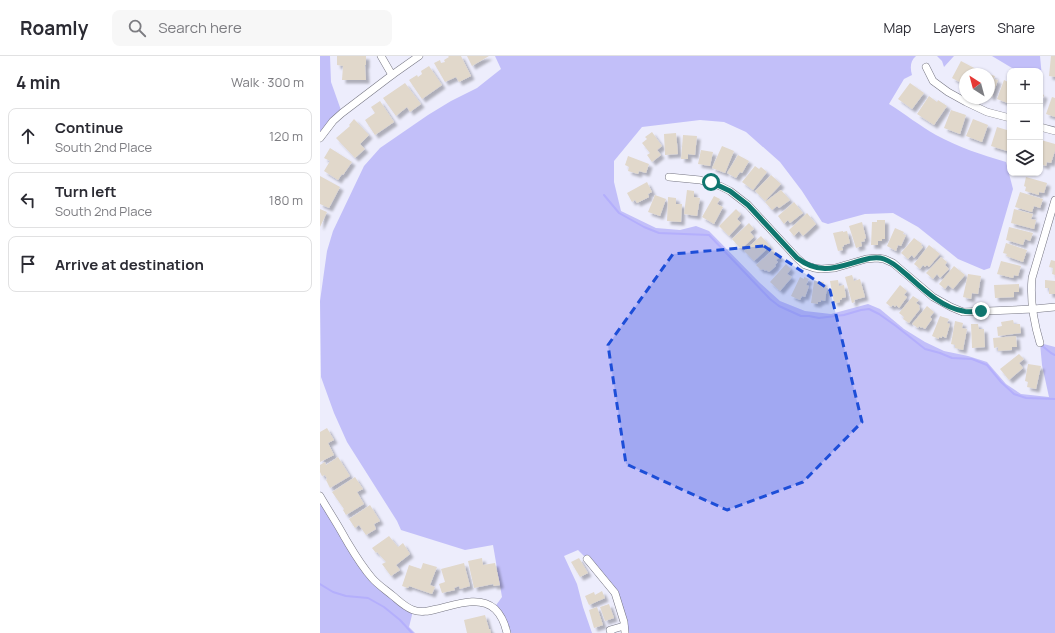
<!DOCTYPE html>
<html lang="en">
<head>
<meta charset="utf-8">
<style>
  :root { --surface:#fff; --page:#f7f7f7; --text:#2b2b33; --muted:#7c7c81; --line:#e1e1e2 }
  body { margin:0; font-family:Manrope,sans-serif; background:var(--page); color:var(--text) }
  .controls { position:absolute; right:12px; top:12px; display:grid; overflow:hidden; border-radius:8px; box-shadow:0 1px 3px #0004 }
  .controls button { width:36px; height:36px; display:grid; place-items:center; padding:0; border:0; border-bottom:1px solid var(--line); background:var(--surface); color:var(--text); font:20px sans-serif }
  .compass { position:absolute; left:639px; top:12px; width:36px; height:36px; border-radius:50%; background:var(--surface); box-shadow:0 1px 3px #0004; rotate:324deg }
  .stop { position:absolute; width:12px; height:12px; margin:-9px; border:3px solid #0f766e; border-radius:50%; background:#fff }
  .stop.end { background:#0f766e; border-color:#fff; box-shadow:0 1px 4px #0008 }
  .list { margin:0; padding:0; list-style:none }
  h2 { display:flex; justify-content:space-between; align-items:center; height:52px; margin:0; padding:0 16px; font-size:17px }
  h2 small { font-size:13px; font-weight:400; color:var(--muted) }
  .list li { display:grid; grid-template-columns:26px 1fr auto; gap:12px; align-items:center; box-sizing:border-box; height:56px; margin:0 8px 8px; padding:0 8px; border:1px solid var(--line); border-radius:8px }
  .list b { display:block; font-size:15px; white-space:nowrap }
  .list p { margin:0; font-size:13px; white-space:nowrap; color:var(--muted) }
  .list em { font-size:13px; font-style:normal; color:var(--muted) }
  .icon { flex:none; width:22px; height:22px; fill:none; stroke:currentColor; stroke-width:2; stroke-linecap:round; stroke-linejoin:round }
  .map { position:relative; flex:none; width:735px; height:577px; overflow:hidden }
  header { display:flex; align-items:center; gap:24px; box-sizing:border-box; height:56px; padding:0 20px; background:var(--surface); border-bottom:1px solid var(--line) }
  header strong { font-size:19px }
  nav { display:flex; gap:22px; margin-inline-start:auto; font-size:14px }
  .search { width:280px; height:36px; background:var(--page); display:flex; align-items:center; gap:10px; box-sizing:border-box; padding:0 14px; border-radius:8px; color:var(--muted); font-size:15px }
  main { display:flex }
  aside { flex:1; background:var(--surface) }
  .map>svg:first-child { display:block }
  .green { fill:#c2bff9 }
  .lines { fill:none; stroke-linecap:round; stroke-linejoin:round }
  .stream { stroke:#b4affc; stroke-width:2 }
  .building { fill:#e1d8cb; filter:url(#shadow) }
  .minor-casing { stroke:#757582; stroke-width:8 }
  .minor { stroke:#fff; stroke-width:7 }
  .route { stroke:#0f766e; stroke-width:5 }
  .marked { fill:#1d4ed8; fill-opacity:0.2; stroke:#1d4ed8; stroke-width:3; stroke-dasharray:8 5; stroke-linejoin:round }
</style>
</head>
<body>
<header>
<strong>Roamly</strong>
<div class="search"><svg class="icon" aria-label="search" viewBox="0 0 24 24"><circle cx="10" cy="10" r="6"/><path d="M15 15l6 6"/></svg>Search here</div>
<nav><a>Map</a><a>Layers</a><a>Share</a></nav>
</header>
<main>
<aside>
<h2>4 min<small>Walk · 300 m</small></h2>
<ul class="list">
<li><svg class="icon" aria-label="ahead" viewBox="0 0 24 24"><path d="M12 20V5M6 11l6-6 6 6"/></svg><div><b>Continue</b><p>South 2nd Place</p></div><em>120 m</em></li>
<li><svg class="icon" aria-label="left" viewBox="0 0 24 24"><path d="M17 20v-9H6M10 6l-5 5 5 5"/></svg><div><b>Turn left</b><p>South 2nd Place</p></div><em>180 m</em></li>
<li><svg class="icon" aria-label="arrive" viewBox="0 0 24 24"><path d="M6 21V4h12l-3 4 3 4H6"/></svg><div><b>Arrive at destination</b></div></li>
</ul>
</aside>
<div class="map">
<svg width="735" height="577" viewBox="0 0 735 577">
  <defs>
    <filter id="shadow"><feDropShadow dx="3.5" dy="3.5" stdDeviation="1" flood-color="#0004"/></filter>
  </defs>
  <rect width="100%" height="100%" fill="#ededfc"/>
  <g class="green">
    <polygon points="0,0 10,0 11,26 22,57 0,82"/>
    <path d="M175 0H596C590 5 590 12 592 19L584 23 569 48C585 58 600 70 616 79 638 91 662 99 686 106L693 133 670 212 664 214 638 203 598 171 573 157 545 158 508 168 502 166 482 135 460 106 426 76 404 66 380 64 322 71 294 105V126L301 155 336 172 360 174 376 170 389 175 440 227 460 245 485 255 511 258 548 248 560 253 584 273 605 286 624 295 648 300 667 306 686 328 701 338 729 341 722 309 720 287 735 291V577H305L298 545 267 503 258 494 244 500 257 528 263 551 272 577H187L174 552 182 541 173 489 145 494 81 474 77 465 27 386 14 357 1 321 0 245 7 195 13 175 44 110 60 92 108 59 131 45 157 32 181 13Z"/>
    <polygon points="617,0 634,0 624,11 622,5"/>
    <polygon points="672,0 720,0 722,21 720,26 720,15 697,15"/>
    <polygon points="0,440 53,524 93,555 89,571 95,577 0,577"/>
  </g>
  <g class="lines">
    <g class="stream">
      <polyline points="284,139 299,157 324,171 339,177 389,179 450,243 459,250 481,260 489,260 499,262 524,259 541,254 549,253 559,258 576,270 605,293 620,297 632,302 652,303 667,309 681,326 694,338 706,342 735,343"/>
      <polyline points="720,288 731,297 735,299"/>
      <polyline points="0,528 13,536 26,540 48,542 64,551 80,564 92,577"/>
    </g>
  </g>
  <g class="building">
    <polygon points="17,0 46,0 46,9 45,9 46,24 22,24 23,10 17,9"/>
    <polygon points="128,0 141,0 151,20 139,26 136,21 125,26 114,7 120,4 121,7 125,6 124,4 129,1"/>
    <polygon points="147,0 169,0 152,10"/>
    <polygon points="731,0 735,0 735,21 729,20"/>
    <polygon points="641,5 656,13 654,18 645,18 645,29 632,22"/>
    <polygon points="109,10 122,29 102,43 89,24 97,19 98,21 102,18 101,15"/>
    <polygon points="669,18 675,20 674,23 678,24 672,41 669,40"/>
    <polygon points="684,24 690,27 690,48 677,43"/>
    <polygon points="85,27 101,48 90,56 87,51 76,60 63,42"/>
    <polygon points="590,27 604,37 592,53 578,43"/>
    <polygon points="720,37 724,39 720,50"/>
    <polygon points="609,40 617,46 618,44 627,50 614,69 597,58"/>
    <polygon points="732,41 735,42 735,61 726,58"/>
    <polygon points="60,45 74,66 55,79 45,64 55,57 51,51"/>
    <polygon points="631,54 646,59 640,78 624,72"/>
    <polygon points="34,63 49,79 40,88 45,93 35,102 16,82 30,70 29,69"/>
    <polygon points="653,63 668,69 662,86 646,80"/>
    <polygon points="677,71 690,75 690,86 687,95 671,90"/>
    <polygon points="332,76 342,90 337,94 341,99 332,106 327,99 330,97 322,87 327,83 325,81"/>
    <polygon points="356,77 358,98 345,99 344,78"/>
    <polygon points="363,79 377,80 375,99 368,98 368,103 361,103"/>
    <polygon points="721,84 735,88 735,95 731,107 727,106 726,110 720,108 720,87"/>
    <polygon points="402,90 414,95 405,117 392,112"/>
    <polygon points="10,92 32,106 23,119 22,118 18,124 4,115 10,105 4,102"/>
    <polygon points="381,94 393,96 390,110 378,108"/>
    <polygon points="418,99 429,105 422,117 420,116 416,122 407,117"/>
    <polygon points="308,100 329,108 326,117 319,115 318,118 308,115 309,111 305,109"/>
    <polygon points="435,110 439,113 441,111 447,116 433,134 422,126"/>
    <polygon points="451,119 461,128 445,145 435,135"/>
    <polygon points="0,120 20,131 9,152 0,148"/>
    <polygon points="706,121 727,127 724,137 719,136 719,139 705,135 706,131 704,130"/>
    <polygon points="327,126 332,136 328,138 329,141 317,147 315,144 312,146 307,137"/>
    <polygon points="367,134 374,135 374,141 380,142 377,160 364,158"/>
    <polygon points="461,134 470,144 459,152 457,150 452,154 445,146"/>
    <polygon points="700,136 723,143 720,152 714,150 712,156 695,151"/>
    <polygon points="335,139 346,143 340,160 328,156"/>
    <polygon points="394,140 400,143 397,148 403,151 394,168 382,161"/>
    <polygon points="348,141 356,142 356,148 362,148 361,166 347,165"/>
    <polygon points="474,146 483,157 470,167 468,164 464,168 458,160"/>
    <polygon points="0,153 7,156 0,171"/>
    <polygon points="416,153 421,158 417,163 421,167 409,180 399,170"/>
    <polygon points="694,153 713,158 711,163 716,164 714,173 691,167"/>
    <polygon points="487,157 496,168 483,180 479,175 474,180 469,174"/>
    <polygon points="557,164 565,164 565,183 562,183 562,185 558,185 558,189 551,189 552,166 557,166"/>
    <polygon points="542,166 546,182 544,183 545,185 541,186 542,190 536,192 529,170"/>
    <polygon points="429,167 434,173 430,176 434,181 421,193 412,183"/>
    <polygon points="689,171 713,177 710,185 705,183 703,189 686,184"/>
    <polygon points="575,172 584,176 583,178 586,179 581,190 578,189 576,195 567,190"/>
    <polygon points="523,175 523,176 527,175 530,187 524,189 524,190 522,191 523,194 518,195 513,177"/>
    <polygon points="441,180 450,190 434,205 424,195"/>
    <polygon points="594,182 602,188 601,189 603,191 594,202 592,199 588,203 581,197"/>
    <polygon points="686,187 707,194 703,206 686,200 687,198 683,197"/>
    <polygon points="609,189 620,198 609,211 607,209 605,211 603,209 600,213 594,208"/>
    <polygon points="453,194 460,201 456,204 458,206 455,209 456,210 449,216 446,214 445,215 443,213 441,214 436,209"/>
    <polygon points="621,201 627,206 625,209 629,213 620,222 617,218 613,223 606,217"/>
    <polygon points="731,204 735,205 735,219 732,218 733,212 729,211"/>
    <polygon points="681,205 701,210 698,220 694,219 693,222 677,218"/>
    <polygon points="466,208 471,213 467,218 472,221 460,235 450,226"/>
    <polygon points="634,210 645,219 633,233 628,229 625,233 619,228"/>
    <polygon points="648,218 661,220 658,238 652,237 651,243 643,241"/>
    <polygon points="532,219 534,225 540,223 545,241 534,244 535,246 532,247 525,221"/>
    <polygon points="480,221 484,223 484,221 489,223 486,229 489,230 485,241 482,240 480,244 471,240"/>
    <polygon points="518,224 519,230 524,229 526,241 522,242 522,243 520,244 520,246 514,247 510,225"/>
    <polygon points="725,224 735,225 735,238 729,238 729,232 725,232"/>
    <polygon points="494,225 504,226 503,231 507,231 505,245 501,244 501,246 498,246 498,248 491,247"/>
    <polygon points="699,228 699,236 694,236 694,241 675,242 674,229"/>
    <polygon points="580,229 587,235 584,239 587,241 579,252 576,249 575,251 573,249 571,251 566,247"/>
    <polygon points="593,240 599,244 596,247 600,250 599,251 600,253 589,267 583,263 584,261 579,257"/>
    <polygon points="607,250 614,256 610,261 612,263 605,273 602,271 601,272 599,270 598,272 592,268"/>
    <polygon points="620,260 629,263 627,267 630,268 626,282 622,280 622,282 619,281 619,283 612,280"/>
    <polygon points="693,264 694,268 700,268 701,277 678,280 677,271 682,270 681,266"/>
    <polygon points="635,265 643,267 642,272 647,273 643,294 635,292 635,289 631,288"/>
    <polygon points="651,268 658,268 659,273 664,273 665,291 652,292"/>
    <polygon points="696,280 697,291 692,291 692,294 678,295 678,291 674,292 673,282"/>
    <polygon points="699,298 704,303 699,307 703,312 689,324 680,313"/>
    <polygon points="708,308 721,310 716,333 707,331 708,326 705,325"/>
    <polygon points="7,372 14,384 8,387 14,399 0,406 0,376"/>
    <polygon points="18,401 30,420 10,432 6,424 7,423 5,419 2,420 0,416 0,409 5,406 6,409"/>
    <polygon points="35,421 43,433 37,436 44,448 26,459 23,454 24,453 12,436"/>
    <polygon points="50,449 60,465 54,468 56,473 46,479 39,469 35,472 29,463"/>
    <polygon points="69,480 78,491 83,487 90,498 76,509 80,514 71,520 62,508 66,506 57,496 56,497 52,492"/>
    <polygon points="162,502 163,509 175,507 180,529 174,530 173,528 154,532 148,505"/>
    <polygon points="259,502 268,517 260,521 251,506"/>
    <polygon points="103,507 117,511 110,529 115,531 112,538 89,530 88,532 82,530 89,509 101,513"/>
    <polygon points="144,507 150,530 140,533 139,530 134,532 135,534 122,537 119,528 125,526 121,513"/>
    <polygon points="282,535 285,542 269,549 265,540 274,536 275,539"/>
    <polygon points="289,548 294,562 285,565 280,551"/>
    <polygon points="277,551 283,569 274,572 269,554"/>
    <polygon points="165,559 169,573 170,573 171,577 147,577 144,564"/>
  </g>
  <g class="lines">
    <defs>
      <g id="minor">
        <polyline points="61,0 72,19"/>
        <polyline points="606,11 613,25 628,36 646,46 667,56 690,62"/>
        <polyline points="720,71 735,75"/>
        <polyline points="0,82 13,65 22,57 72,19 99,0"/>
        <polyline points="349,121 380,124 400,130 410,135 428,149 477,202 485,209 494,212 501,213 515,212 546,203 557,202 564,203 573,207 613,241 631,251 643,256 714,253 735,251"/>
        <path d="M720 287C714 267 710 243 712 222L735 144"/>
        <path d="M0 440C8 454 17 467 25 482 34 497 40 508 52 522 58 529 66 534 73 540 79 545 85 551 93 554 101 557 109 555 117 553 135 549 159 539 175 553 182 560 185 568 187 577"/>
        <polyline points="267,503 295,537 304,566 305,577"/>
        <polyline points="291,577 290,574 304,570"/>
      </g>
    </defs>
    <use href="#minor" class="minor-casing"/>
    <use href="#minor" class="minor"/>
  </g>
  <g class="lines">
    <path class="route" d="M391 126 410 135 428 149 477 202C501 220 517 211 543 204 550 202 558 201 564 203 573 206 580 213 587 219 603 233 621 251 643 255 648 257 655 255 661 255"/>
  </g>
  <path class="marked" d="M444 190 510 234 542 366 483 426 407 454 306 408 288 289 353 198Z"/>
</svg>
<div class="controls">
<button>+</button>
<button>−</button>
<button><svg class="icon" aria-label="layers" viewBox="0 0 24 24"><path d="M12 4l9 5-9 5-9-5zM3 14l9 5 9-5"/></svg></button>
</div>
<svg class="compass" viewBox="-18 -18 36 36"><path d="M0-13l5 13h-10z" fill="#e53935"/><path d="M0 13l5-13h-10z" fill="#7c7c81"/></svg>
<div class="stop" style="left:391px;top:126px"></div>
<div class="stop end" style="left:661px;top:255px"></div>
</div>
</main>
</body>
</html>
